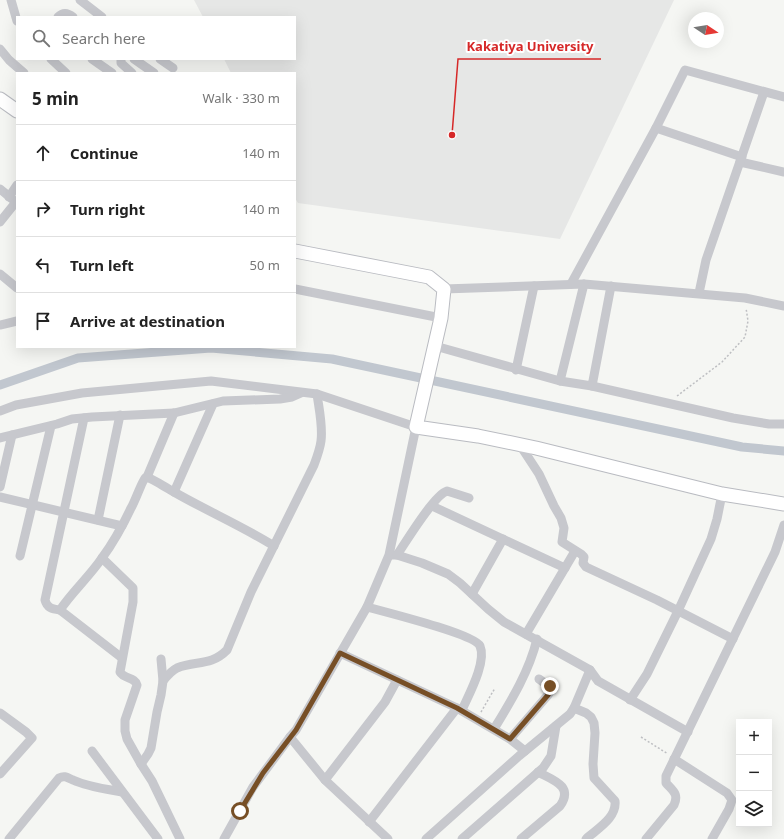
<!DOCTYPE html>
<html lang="en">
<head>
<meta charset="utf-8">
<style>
  :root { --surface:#fff; --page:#f6f6f6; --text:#222; --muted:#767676; --line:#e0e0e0 }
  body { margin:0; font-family:"Noto Sans",sans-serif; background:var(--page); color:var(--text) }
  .controls { position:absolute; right:12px; bottom:12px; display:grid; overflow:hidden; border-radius:0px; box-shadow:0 4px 16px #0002 }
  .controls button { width:36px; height:36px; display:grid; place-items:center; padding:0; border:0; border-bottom:1px solid var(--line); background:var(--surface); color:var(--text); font:20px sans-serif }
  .compass { position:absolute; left:688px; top:12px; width:36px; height:36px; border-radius:50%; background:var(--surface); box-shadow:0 4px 16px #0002; rotate:102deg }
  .stop { position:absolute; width:12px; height:12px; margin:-9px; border:3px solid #774f26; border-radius:50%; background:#fff }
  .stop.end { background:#774f26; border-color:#fff; box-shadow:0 1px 4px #0008 }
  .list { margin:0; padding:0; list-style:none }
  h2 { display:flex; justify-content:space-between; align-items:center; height:52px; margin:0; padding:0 16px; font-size:17px }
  h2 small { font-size:13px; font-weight:400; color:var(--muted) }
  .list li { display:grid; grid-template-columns:26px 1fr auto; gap:12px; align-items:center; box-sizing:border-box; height:56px; padding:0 16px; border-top:1px solid var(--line) }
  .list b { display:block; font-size:15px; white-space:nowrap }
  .list em { font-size:13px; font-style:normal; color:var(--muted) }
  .icon { flex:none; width:22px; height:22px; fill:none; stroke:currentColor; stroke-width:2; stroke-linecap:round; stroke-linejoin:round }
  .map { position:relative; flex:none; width:784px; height:839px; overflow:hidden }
  .search { position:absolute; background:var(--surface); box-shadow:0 4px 16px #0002; left:16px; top:16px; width:280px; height:44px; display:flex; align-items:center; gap:10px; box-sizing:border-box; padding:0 14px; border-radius:0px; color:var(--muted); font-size:15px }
  .panel { position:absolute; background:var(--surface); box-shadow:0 4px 16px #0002; left:16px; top:72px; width:280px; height:276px; border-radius:0px }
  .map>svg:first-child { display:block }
  .built { fill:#e6e7e6 }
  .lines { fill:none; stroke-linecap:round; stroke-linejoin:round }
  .canal { stroke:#c1c7cf; stroke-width:9 }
  .secondary-casing { stroke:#b9bbc1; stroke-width:15 }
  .path { stroke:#bebfc2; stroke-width:1.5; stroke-dasharray:2 2; stroke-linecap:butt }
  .street { stroke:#c7c8cd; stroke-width:9 }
  .secondary { stroke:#fff; stroke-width:13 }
  .route { stroke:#774f26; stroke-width:5 }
  .leader { fill:none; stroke:#d62828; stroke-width:1.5 }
  .callout-dot { fill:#d62828; stroke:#fff; stroke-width:1.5 }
  .callout-label { font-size:13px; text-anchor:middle; font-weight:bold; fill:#d62828; stroke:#fff; stroke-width:4; stroke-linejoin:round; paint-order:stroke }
</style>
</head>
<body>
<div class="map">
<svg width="784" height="839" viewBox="0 0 784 839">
  <rect width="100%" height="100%" fill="#f5f6f3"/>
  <polygon class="built" points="194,0 674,0 560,239 298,203 295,198 295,73 231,73 224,59 295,59 295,17 203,17"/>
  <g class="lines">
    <polyline class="canal" points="0,385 78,358 211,348 332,359 742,447 784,451"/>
    <defs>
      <g id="secondary">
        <polyline points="0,99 17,111"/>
        <polyline points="295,251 429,277 444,289 441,318 416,427 478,436 536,448 722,494 784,504"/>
      </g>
    </defs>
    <use href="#secondary" class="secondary-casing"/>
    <g class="path">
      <polyline points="677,396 722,362 745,337 748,321 746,308"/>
      <polyline points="481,712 495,688"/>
      <polyline points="641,737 668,754"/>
    </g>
    <g class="street">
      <polyline points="11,0 17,21"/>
      <polyline points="80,0 102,17"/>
      <path d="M58 17C63 12 68 13 73 17"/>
      <polyline points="0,49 9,60 24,73"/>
      <polyline points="51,59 66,73"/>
      <polyline points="92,59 112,73"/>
      <polyline points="121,59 121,63 132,73"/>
      <polyline points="134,59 154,73"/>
      <polyline points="160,59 173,68"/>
      <polyline points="656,128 742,157"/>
      <polyline points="740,162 784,172"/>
      <polyline points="0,189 17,203"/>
      <polyline points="9,197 17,185"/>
      <polyline points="0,222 16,202"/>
      <polyline points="0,274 17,288"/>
      <polyline points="571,284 656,128 685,70 784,97"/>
      <polyline points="295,289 441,318"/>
      <polyline points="444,289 584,284 745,298 784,306"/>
      <polyline points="699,293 706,260 764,92"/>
      <polyline points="0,325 17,321"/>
      <polyline points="435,346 560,381 592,386 611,286"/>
      <polyline points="516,370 534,286"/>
      <polyline points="560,381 584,284"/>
      <polyline points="592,386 733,418 769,424 784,424"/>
      <polyline points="0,411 16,405 82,393 211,381 317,394 416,427 389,555 367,607 296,730 290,737 325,780 388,839"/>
      <polyline points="0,438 57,424 72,419 92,417 174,413 223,401 280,399 292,397 301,393"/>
      <polyline points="520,445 539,474 554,506 561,518 564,528 562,542 581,554 584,557 583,563 586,567 657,600 733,639"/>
      <polyline points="147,477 174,413"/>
      <polyline points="0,487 12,435"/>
      <path d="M174 492C207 511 242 526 274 546"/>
      <polyline points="0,497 122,526"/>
      <polyline points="432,506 565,568"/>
      <polyline points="98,520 120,415"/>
      <path d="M391 555H397C406 542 434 495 447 491L469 498"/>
      <polyline points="397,555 422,563 448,574 460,583 488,609 504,622 590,670 598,681 688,732"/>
      <polyline points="20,556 51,426"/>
      <path d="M102 558 133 588V602L120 672C124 679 135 677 137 685L125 720V731L127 739 141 764 152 781 180 839"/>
      <polyline points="472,594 503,539"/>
      <path d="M367 607C385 612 474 634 480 646 487 662 468 696 462 710"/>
      <path d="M60 610C52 609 47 608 45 600L84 418"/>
      <polyline points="526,634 575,551"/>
      <polyline points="340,653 457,708 510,739 525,751"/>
      <path d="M122 658 60 610C72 592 89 577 102 558 113 543 123 525 131 508 134 504 143 479 145 478 150 476 169 490 174 492L213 404"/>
      <path d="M163 681C167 676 171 671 177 668 196 660 210 667 227 650L251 592 314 465C317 457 320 449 321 441 323 426 319 409 317 394"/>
      <polyline points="630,700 647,674 678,611 711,539 717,519 722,494"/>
      <path d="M574 708 586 713 591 717 594 723 595 733 593 764 594 778 615 801C617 818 597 829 586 839"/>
      <polyline points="0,713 26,732 32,738 0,774"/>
      <path d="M494 729C511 701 529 672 537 639"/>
      <polyline points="510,739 548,695 551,690 550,687 539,679"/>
      <polyline points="92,751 158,839"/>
      <polyline points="674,759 727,793 732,800 729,809 712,839"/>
      <polyline points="141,764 148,754 151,748 157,712 161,695 163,681 161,659"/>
      <polyline points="325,780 385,702 397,680"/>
      <polyline points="369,822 457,708"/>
      <path d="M9 839 59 778C65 775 68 778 73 780 88 787 106 789 122 792"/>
      <polyline points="224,839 253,787 290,737"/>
      <polyline points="426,839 519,756 570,714 574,708 590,670"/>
      <polyline points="462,839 543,768 551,756 556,726"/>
      <path d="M521 839 560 806C574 786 553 780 538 772"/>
      <path d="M646 839 674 805C679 794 673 791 666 783V776L775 552 784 525"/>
    </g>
    <use href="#secondary" class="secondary"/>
  </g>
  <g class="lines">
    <polyline class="route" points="240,811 263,773 296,730 340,653 457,708 510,739 548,695 551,690 550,686"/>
  </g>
  <path class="leader" d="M452 135L458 59H601"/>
  <circle class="callout-dot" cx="452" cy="135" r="4"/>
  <g class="callout-label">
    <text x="530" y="51">Kakatiya University</text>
  </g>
</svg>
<div class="controls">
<button>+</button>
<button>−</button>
<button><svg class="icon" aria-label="layers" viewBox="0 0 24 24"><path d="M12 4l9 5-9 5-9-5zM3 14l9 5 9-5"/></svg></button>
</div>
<svg class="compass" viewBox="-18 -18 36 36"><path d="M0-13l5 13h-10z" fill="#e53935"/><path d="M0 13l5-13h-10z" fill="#767676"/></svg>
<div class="stop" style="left:240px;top:811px"></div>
<div class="stop end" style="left:550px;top:686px"></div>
<div class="search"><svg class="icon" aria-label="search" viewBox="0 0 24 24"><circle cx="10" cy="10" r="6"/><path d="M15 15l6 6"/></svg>Search here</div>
<section class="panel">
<h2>5 min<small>Walk · 330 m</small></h2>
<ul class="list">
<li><svg class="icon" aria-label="ahead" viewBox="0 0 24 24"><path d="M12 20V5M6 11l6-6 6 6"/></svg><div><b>Continue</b></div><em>140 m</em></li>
<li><svg class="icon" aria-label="right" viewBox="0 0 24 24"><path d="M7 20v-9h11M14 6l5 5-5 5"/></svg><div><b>Turn right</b></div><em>140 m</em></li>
<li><svg class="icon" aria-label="left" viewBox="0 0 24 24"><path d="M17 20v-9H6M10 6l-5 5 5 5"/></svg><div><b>Turn left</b></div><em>50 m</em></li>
<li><svg class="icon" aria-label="arrive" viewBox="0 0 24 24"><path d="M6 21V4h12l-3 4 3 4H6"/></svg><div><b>Arrive at destination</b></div></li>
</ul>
</section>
</div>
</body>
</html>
